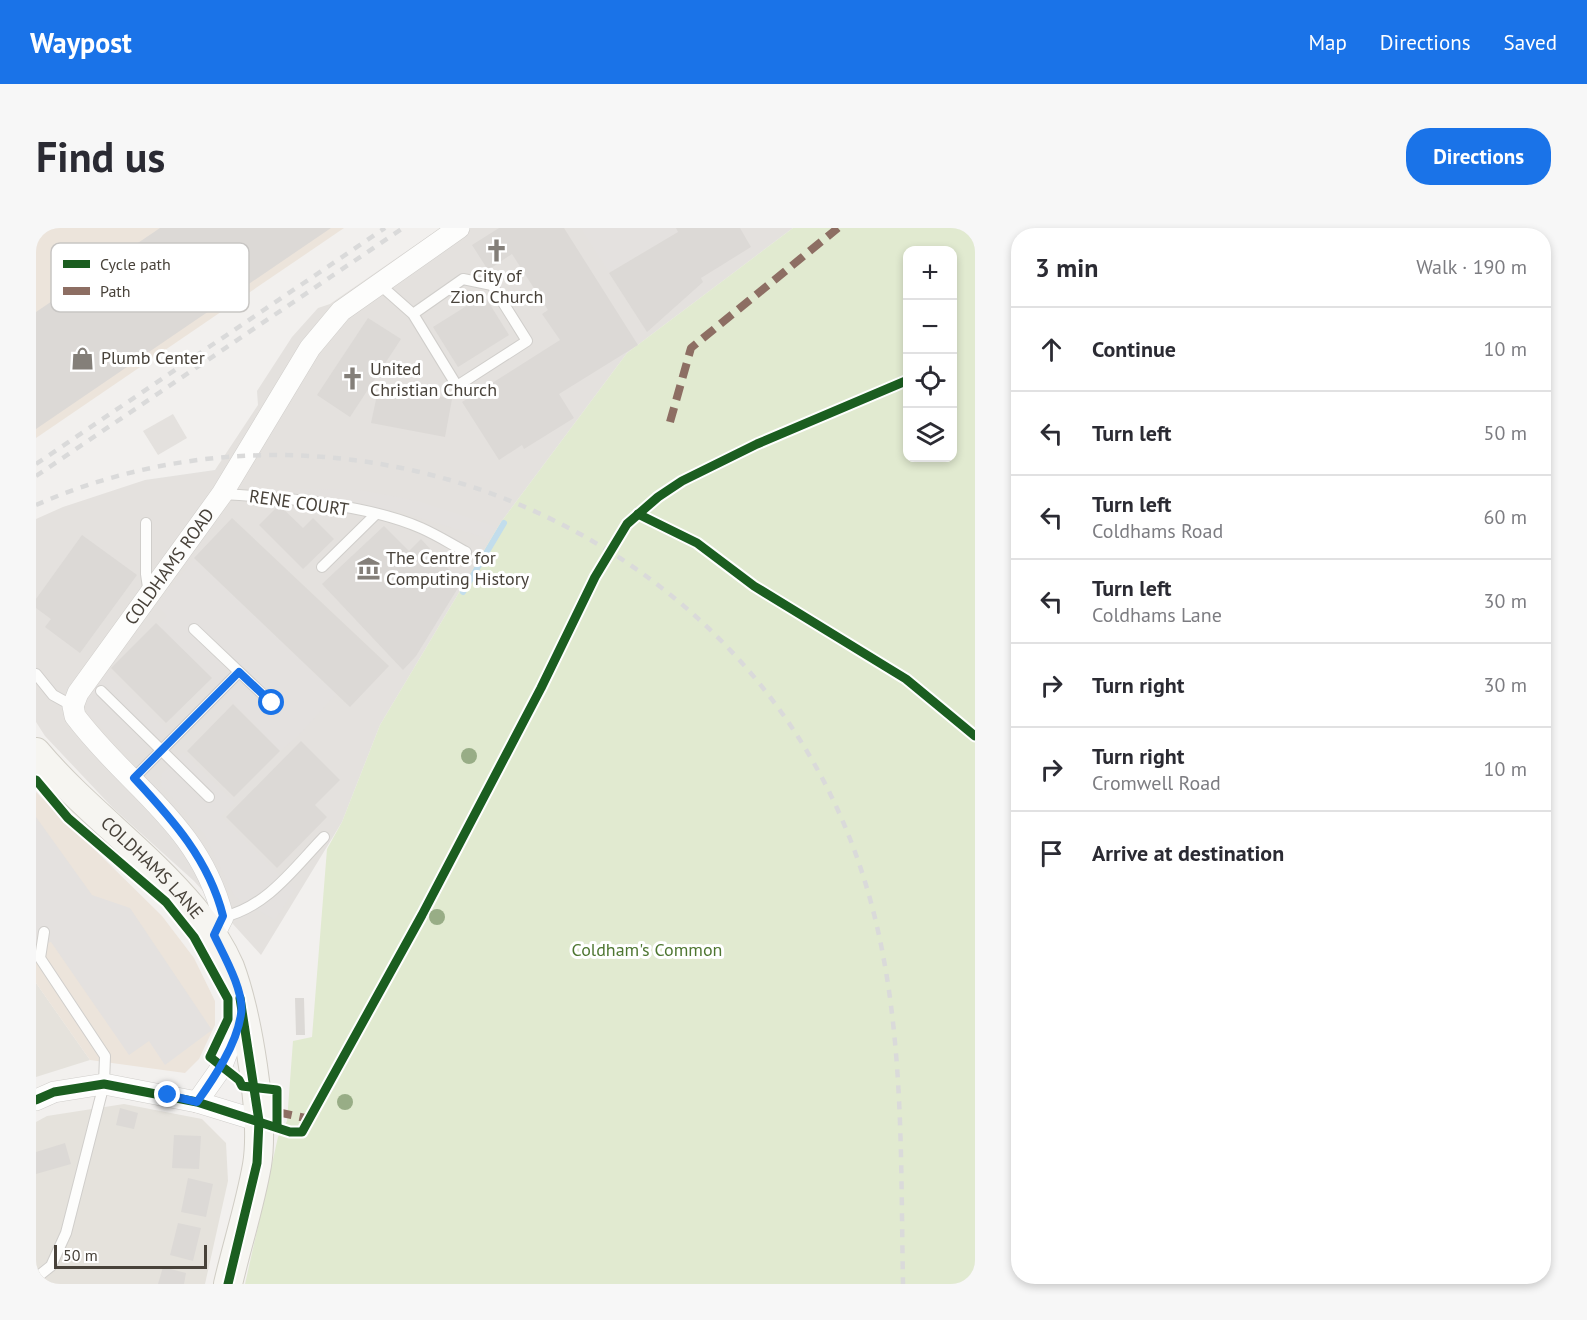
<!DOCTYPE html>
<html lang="en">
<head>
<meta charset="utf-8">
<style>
  :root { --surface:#fff; --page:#f7f7f7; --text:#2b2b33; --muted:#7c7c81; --line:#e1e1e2; --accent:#1a73e8 }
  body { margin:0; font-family:"PT Sans",sans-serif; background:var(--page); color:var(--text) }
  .controls { position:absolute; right:18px; top:18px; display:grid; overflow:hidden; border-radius:12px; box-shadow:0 3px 9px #0003 }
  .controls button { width:54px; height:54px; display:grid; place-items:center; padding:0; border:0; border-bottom:2px solid var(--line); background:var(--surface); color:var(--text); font:30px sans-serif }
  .scale { position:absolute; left:18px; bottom:15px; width:153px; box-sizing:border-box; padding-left:6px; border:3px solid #48423a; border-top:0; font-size:16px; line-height:21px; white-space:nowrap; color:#48423a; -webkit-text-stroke:4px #fff; paint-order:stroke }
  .stop { position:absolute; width:18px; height:18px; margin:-14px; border:4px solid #1a73e8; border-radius:50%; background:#fff }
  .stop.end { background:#1a73e8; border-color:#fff; box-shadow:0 2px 6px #0008 }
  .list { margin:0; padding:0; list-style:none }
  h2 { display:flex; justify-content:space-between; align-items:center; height:78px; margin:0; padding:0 24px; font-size:26px }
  h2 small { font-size:20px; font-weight:400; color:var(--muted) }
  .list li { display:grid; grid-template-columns:39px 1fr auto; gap:18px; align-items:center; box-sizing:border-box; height:84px; padding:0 24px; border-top:2px solid var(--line) }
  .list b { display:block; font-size:22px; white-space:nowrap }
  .list p { margin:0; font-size:20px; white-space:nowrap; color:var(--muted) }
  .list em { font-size:20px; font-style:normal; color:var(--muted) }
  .icon { flex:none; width:33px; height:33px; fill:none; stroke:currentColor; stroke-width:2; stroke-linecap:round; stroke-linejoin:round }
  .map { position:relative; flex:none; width:939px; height:1056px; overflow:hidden; border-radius:24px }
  header { display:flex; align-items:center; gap:36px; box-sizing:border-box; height:84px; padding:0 30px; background:var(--accent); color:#fff }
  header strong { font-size:28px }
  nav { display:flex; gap:33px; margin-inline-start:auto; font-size:21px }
  .intro { display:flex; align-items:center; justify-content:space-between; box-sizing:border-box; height:144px; padding:0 36px }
  h1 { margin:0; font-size:42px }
  .button { padding:15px 27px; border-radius:24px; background:var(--accent); color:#fff; font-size:21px; font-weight:700 }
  main { display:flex; gap:36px; padding:0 36px }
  aside { flex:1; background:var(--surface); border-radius:24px; box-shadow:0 3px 9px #0003 }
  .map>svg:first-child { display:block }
  .residential { fill:#e5e2dc }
  .commercial { fill:#ece4db }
  .industrial { fill:#e4e1de }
  .green { fill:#e1ead0; fill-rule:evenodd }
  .parking { fill:#e4e1df }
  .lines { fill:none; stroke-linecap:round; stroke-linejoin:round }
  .stream { stroke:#c2ddec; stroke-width:6 }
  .building { fill:#dcd9d6 }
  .lane-casing { stroke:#d0cecb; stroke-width:12 }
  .street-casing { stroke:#d0cecb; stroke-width:22 }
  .secondary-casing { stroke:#d0cdc5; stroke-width:30 }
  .lane { stroke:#fdfdfc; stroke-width:10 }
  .street { stroke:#fdfdfc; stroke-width:21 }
  .secondary { stroke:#f6f5f1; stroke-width:28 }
  .rail { stroke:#dadada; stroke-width:4.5; stroke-dasharray:8 8; stroke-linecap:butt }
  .quiet { stroke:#8d6e63; stroke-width:8; stroke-dasharray:15 8; stroke-linecap:butt }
  .cycleway-casing { stroke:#fff; stroke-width:13 }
  .cycleway { stroke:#1b5e20; stroke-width:9 }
  .tree { fill:#98ad86 }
  .route { stroke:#1a73e8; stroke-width:8 }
  .labels { text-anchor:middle; stroke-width:6; stroke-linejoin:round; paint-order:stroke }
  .poi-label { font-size:18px; fill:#48423a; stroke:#fff; text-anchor:start }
  .street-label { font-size:18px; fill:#48423a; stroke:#fff }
  .park-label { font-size:18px; fill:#4e7631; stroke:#fff }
  .key { fill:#fff; stroke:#c8c6c4; stroke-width:1.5 }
  .key-label { font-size:16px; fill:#48423a }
</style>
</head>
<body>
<header>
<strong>Waypost</strong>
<nav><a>Map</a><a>Directions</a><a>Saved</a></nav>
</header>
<div class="intro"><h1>Find us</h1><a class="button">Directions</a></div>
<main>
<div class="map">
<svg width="939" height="1056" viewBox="0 0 939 1056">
  <rect width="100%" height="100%" fill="#f2f0ee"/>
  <g class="residential">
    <polygon points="0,755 54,832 0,849"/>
    <polygon points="88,876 166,891 190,915 192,953 169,1056 0,1056 0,894 11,888"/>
  </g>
  <g class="commercial">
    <polygon points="0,0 308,0 0,210"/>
    <polygon points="0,564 126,688 158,730 179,773 179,797 163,831 149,845 54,832 0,755"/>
  </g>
  <g class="industrial">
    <polygon points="404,0 757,0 591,125 465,294 344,497 306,594 225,727 158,653 77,580 9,508 0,494 0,291 27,279 109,252 179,242 222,177 221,163 256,109 282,80 294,76"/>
    <polygon points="137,186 151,210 122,227 107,203"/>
  </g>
  <path class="green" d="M757 0H939V1056H209L242 909 251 893 257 813 276 809 291 621 306 594 344 497 465 294 591 125ZM872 22H916V230H872Z"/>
  <g class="parking">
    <polygon points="545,0 640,0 642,4 573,45"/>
    <polygon points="261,261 324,262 382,273 460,299 453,311 368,285 257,264"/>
    <polygon points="158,330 301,465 261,509 244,523 122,397 131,388 121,378"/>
    <polygon points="70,441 131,501 108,524 98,527 88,523 51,485 51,469"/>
    <polygon points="147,524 199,575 185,589 258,662 239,692 199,669 168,606 125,557 126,545"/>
    <polygon points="0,589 56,667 94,680 176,802 129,837 113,813 93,827 15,714 0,718"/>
  </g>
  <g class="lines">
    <polyline class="stream" points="427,364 468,295"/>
  </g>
  <g class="building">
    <polygon points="124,0 295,0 0,201 0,84"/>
    <polygon points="463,0 528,0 602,117 523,166 538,190 488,221 486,217 463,232 426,174 524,112 506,86 512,82 476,26 452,42 436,17"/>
    <polygon points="640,0 704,0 715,19 665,50 667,54 611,104 573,45 642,4"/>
    <polygon points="448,67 473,107 422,139 397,99"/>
    <polygon points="332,90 365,111 314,189 281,167"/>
    <polygon points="360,160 416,171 409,209 335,195 341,167 358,170"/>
    <polygon points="243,277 267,300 277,290 298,311 267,341 223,297"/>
    <polygon points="196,290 353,438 314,479 158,330"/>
    <polygon points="348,298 373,323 385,311 425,355 380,428 367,442 286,356"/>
    <polygon points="46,307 101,347 44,425 9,399 15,391 0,380 0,371"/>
    <polygon points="120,395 176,450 130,495 75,440"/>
    <polygon points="197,476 244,523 198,569 151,523"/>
    <polygon points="265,513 304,552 279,577 291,589 241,640 190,589"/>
    <polygon points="259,770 268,770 269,807 260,807"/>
    <polygon points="84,880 102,885 98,901 80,897"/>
    <polygon points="138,907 165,908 163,941 136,940"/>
    <polygon points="29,915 35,936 0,946 0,924"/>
    <polygon points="152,950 177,956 170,989 145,984"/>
    <polygon points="142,995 165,1000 157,1033 134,1027"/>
    <polygon points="127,1039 150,1045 148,1056 122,1056"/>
  </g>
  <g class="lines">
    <defs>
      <g id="lane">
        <polyline points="0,0 1,0"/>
        <polyline points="342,55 377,86 421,158 491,113 456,57 427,51 377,86"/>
        <path d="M186 266C244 269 333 277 385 300 401 307 415 316 430 324"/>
        <polyline points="110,295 110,346 113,366"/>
        <polyline points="286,339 340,286"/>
        <polyline points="158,401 236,475"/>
        <polyline points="0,446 17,467 37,478"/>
        <polyline points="65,463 173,569"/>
        <polyline points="98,550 203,444"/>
        <path d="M187 689C231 679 258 640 288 609"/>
        <polyline points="0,1050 15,1038 30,1005 68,856 69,828 4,730 8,704"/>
      </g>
      <g id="street">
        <path id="s1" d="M178 707 187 689C163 595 93 560 39 488L37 478 42 465 186 266 274 120 305 83 423 0"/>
        <polyline points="0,872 18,864 68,856 161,874 223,893"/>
        <polyline points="161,874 185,840 206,785"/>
      </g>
      <g id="secondary">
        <path id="s2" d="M0 524C48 581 110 624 158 682 172 699 185 718 194 739 211 785 229 889 221 937 214 977 201 1017 192 1056"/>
      </g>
    </defs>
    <use href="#lane" class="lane-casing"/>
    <use href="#street" class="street-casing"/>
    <use href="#secondary" class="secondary-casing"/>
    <use href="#lane" class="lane"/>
    <use href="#street" class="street"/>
    <use href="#secondary" class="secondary"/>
    <g class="rail">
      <polyline points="0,236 349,0"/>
      <polyline points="0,248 367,0"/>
      <path d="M0 277C311 140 694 295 816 616 870 757 864 908 867 1056"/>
    </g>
    <g class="quiet">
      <polyline points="634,194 655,120 802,0"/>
      <polyline points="241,884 274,891"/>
    </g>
    <defs>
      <g id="cycleway">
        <polyline points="602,286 661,315 718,358 870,451 939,508"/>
        <polyline points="0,552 32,590 130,674 158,709 192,771 192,791 174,829 203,852 206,858 241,862 241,899"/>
        <polyline points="0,872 18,864 68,856 161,874 254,904 266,904 386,687 505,460 559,349 591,296 622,269 646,253 721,216 872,152"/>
        <polyline points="192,1056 221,935 223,893 204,770"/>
      </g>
    </defs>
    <use href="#cycleway" class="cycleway-casing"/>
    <use href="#cycleway" class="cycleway"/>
  </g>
  <g class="tree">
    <circle cx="433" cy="528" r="8"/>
    <circle cx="401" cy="689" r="8"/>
    <circle cx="309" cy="874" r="8"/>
  </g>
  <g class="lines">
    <path class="route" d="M132 867 161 874C178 850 201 816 205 786 209 764 187 726 178 707L187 688C173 632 137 592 98 550L203 444 236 475"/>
  </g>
  <defs>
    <symbol id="church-bare" viewBox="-9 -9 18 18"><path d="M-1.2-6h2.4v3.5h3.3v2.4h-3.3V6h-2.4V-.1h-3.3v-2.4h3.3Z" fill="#847f79" stroke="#fff" stroke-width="2.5" paint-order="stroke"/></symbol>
    <symbol id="shop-bare" viewBox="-9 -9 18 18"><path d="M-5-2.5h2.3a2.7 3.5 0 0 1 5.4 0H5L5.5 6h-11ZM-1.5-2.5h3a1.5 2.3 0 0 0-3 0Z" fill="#847f79" stroke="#fff" stroke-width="2.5" paint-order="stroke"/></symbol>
    <symbol id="museum-bare" viewBox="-9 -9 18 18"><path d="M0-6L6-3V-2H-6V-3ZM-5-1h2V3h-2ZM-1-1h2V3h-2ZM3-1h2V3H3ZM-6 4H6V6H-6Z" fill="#847f79" stroke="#fff" stroke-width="2.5" paint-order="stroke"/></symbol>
  </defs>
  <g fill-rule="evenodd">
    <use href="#church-bare" x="444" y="6" width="33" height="33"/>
    <use href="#shop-bare" x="30" y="114" width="33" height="33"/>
    <use href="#church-bare" x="300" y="134" width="33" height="33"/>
    <use href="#museum-bare" x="316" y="324" width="33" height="33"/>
  </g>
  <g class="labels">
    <g class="poi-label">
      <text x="461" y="54" text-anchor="middle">City of<tspan x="461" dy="21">Zion Church</tspan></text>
      <text x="65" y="136">Plumb Center</text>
      <text x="334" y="147">United<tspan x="334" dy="21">Christian Church</tspan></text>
      <text x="350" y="336">The Centre for<tspan x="350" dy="21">Computing History</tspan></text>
    </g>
    <g class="street-label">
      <text transform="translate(263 275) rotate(8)" y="6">RENE COURT</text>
      <text dy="6" stroke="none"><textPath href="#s1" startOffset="453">COLDHAMS ROAD</textPath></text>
      <text dy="6" stroke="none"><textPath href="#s2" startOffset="164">COLDHAMS LANE</textPath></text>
    </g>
    <g class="park-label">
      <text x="611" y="728">Coldham's Common</text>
    </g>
  </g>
  <rect x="15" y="15" width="198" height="69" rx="9" class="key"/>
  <rect x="27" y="32" width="27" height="8" fill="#1b5e20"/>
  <rect x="27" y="59" width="27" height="8" fill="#8d6e63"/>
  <g class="key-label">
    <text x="64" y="42">Cycle path</text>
    <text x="64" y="69">Path</text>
  </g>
</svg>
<div class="controls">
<button>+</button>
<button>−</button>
<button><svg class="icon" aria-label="locate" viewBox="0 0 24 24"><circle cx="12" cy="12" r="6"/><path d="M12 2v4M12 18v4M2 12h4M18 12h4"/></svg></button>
<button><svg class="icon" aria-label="layers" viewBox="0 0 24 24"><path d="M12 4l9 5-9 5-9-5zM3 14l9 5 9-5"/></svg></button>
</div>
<div class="scale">50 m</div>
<div class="stop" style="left:236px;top:475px"></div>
<div class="stop end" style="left:132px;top:867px"></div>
</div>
<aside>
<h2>3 min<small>Walk · 190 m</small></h2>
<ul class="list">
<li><svg class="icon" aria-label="ahead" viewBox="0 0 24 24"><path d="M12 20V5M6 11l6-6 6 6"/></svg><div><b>Continue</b></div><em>10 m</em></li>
<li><svg class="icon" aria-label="left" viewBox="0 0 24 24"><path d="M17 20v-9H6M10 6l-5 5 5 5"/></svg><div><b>Turn left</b></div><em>50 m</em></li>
<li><svg class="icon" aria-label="left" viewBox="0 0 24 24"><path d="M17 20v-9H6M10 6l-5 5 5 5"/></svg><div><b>Turn left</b><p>Coldhams Road</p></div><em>60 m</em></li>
<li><svg class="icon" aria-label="left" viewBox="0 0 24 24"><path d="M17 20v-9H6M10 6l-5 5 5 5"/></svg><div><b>Turn left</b><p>Coldhams Lane</p></div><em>30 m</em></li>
<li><svg class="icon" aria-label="right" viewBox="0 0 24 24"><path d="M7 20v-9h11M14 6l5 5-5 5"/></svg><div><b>Turn right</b></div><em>30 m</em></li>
<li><svg class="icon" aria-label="right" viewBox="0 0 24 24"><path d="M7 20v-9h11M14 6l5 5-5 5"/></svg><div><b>Turn right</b><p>Cromwell Road</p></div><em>10 m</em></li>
<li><svg class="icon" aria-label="arrive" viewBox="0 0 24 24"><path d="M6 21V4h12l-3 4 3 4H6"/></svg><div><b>Arrive at destination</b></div></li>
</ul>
</aside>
</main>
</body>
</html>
